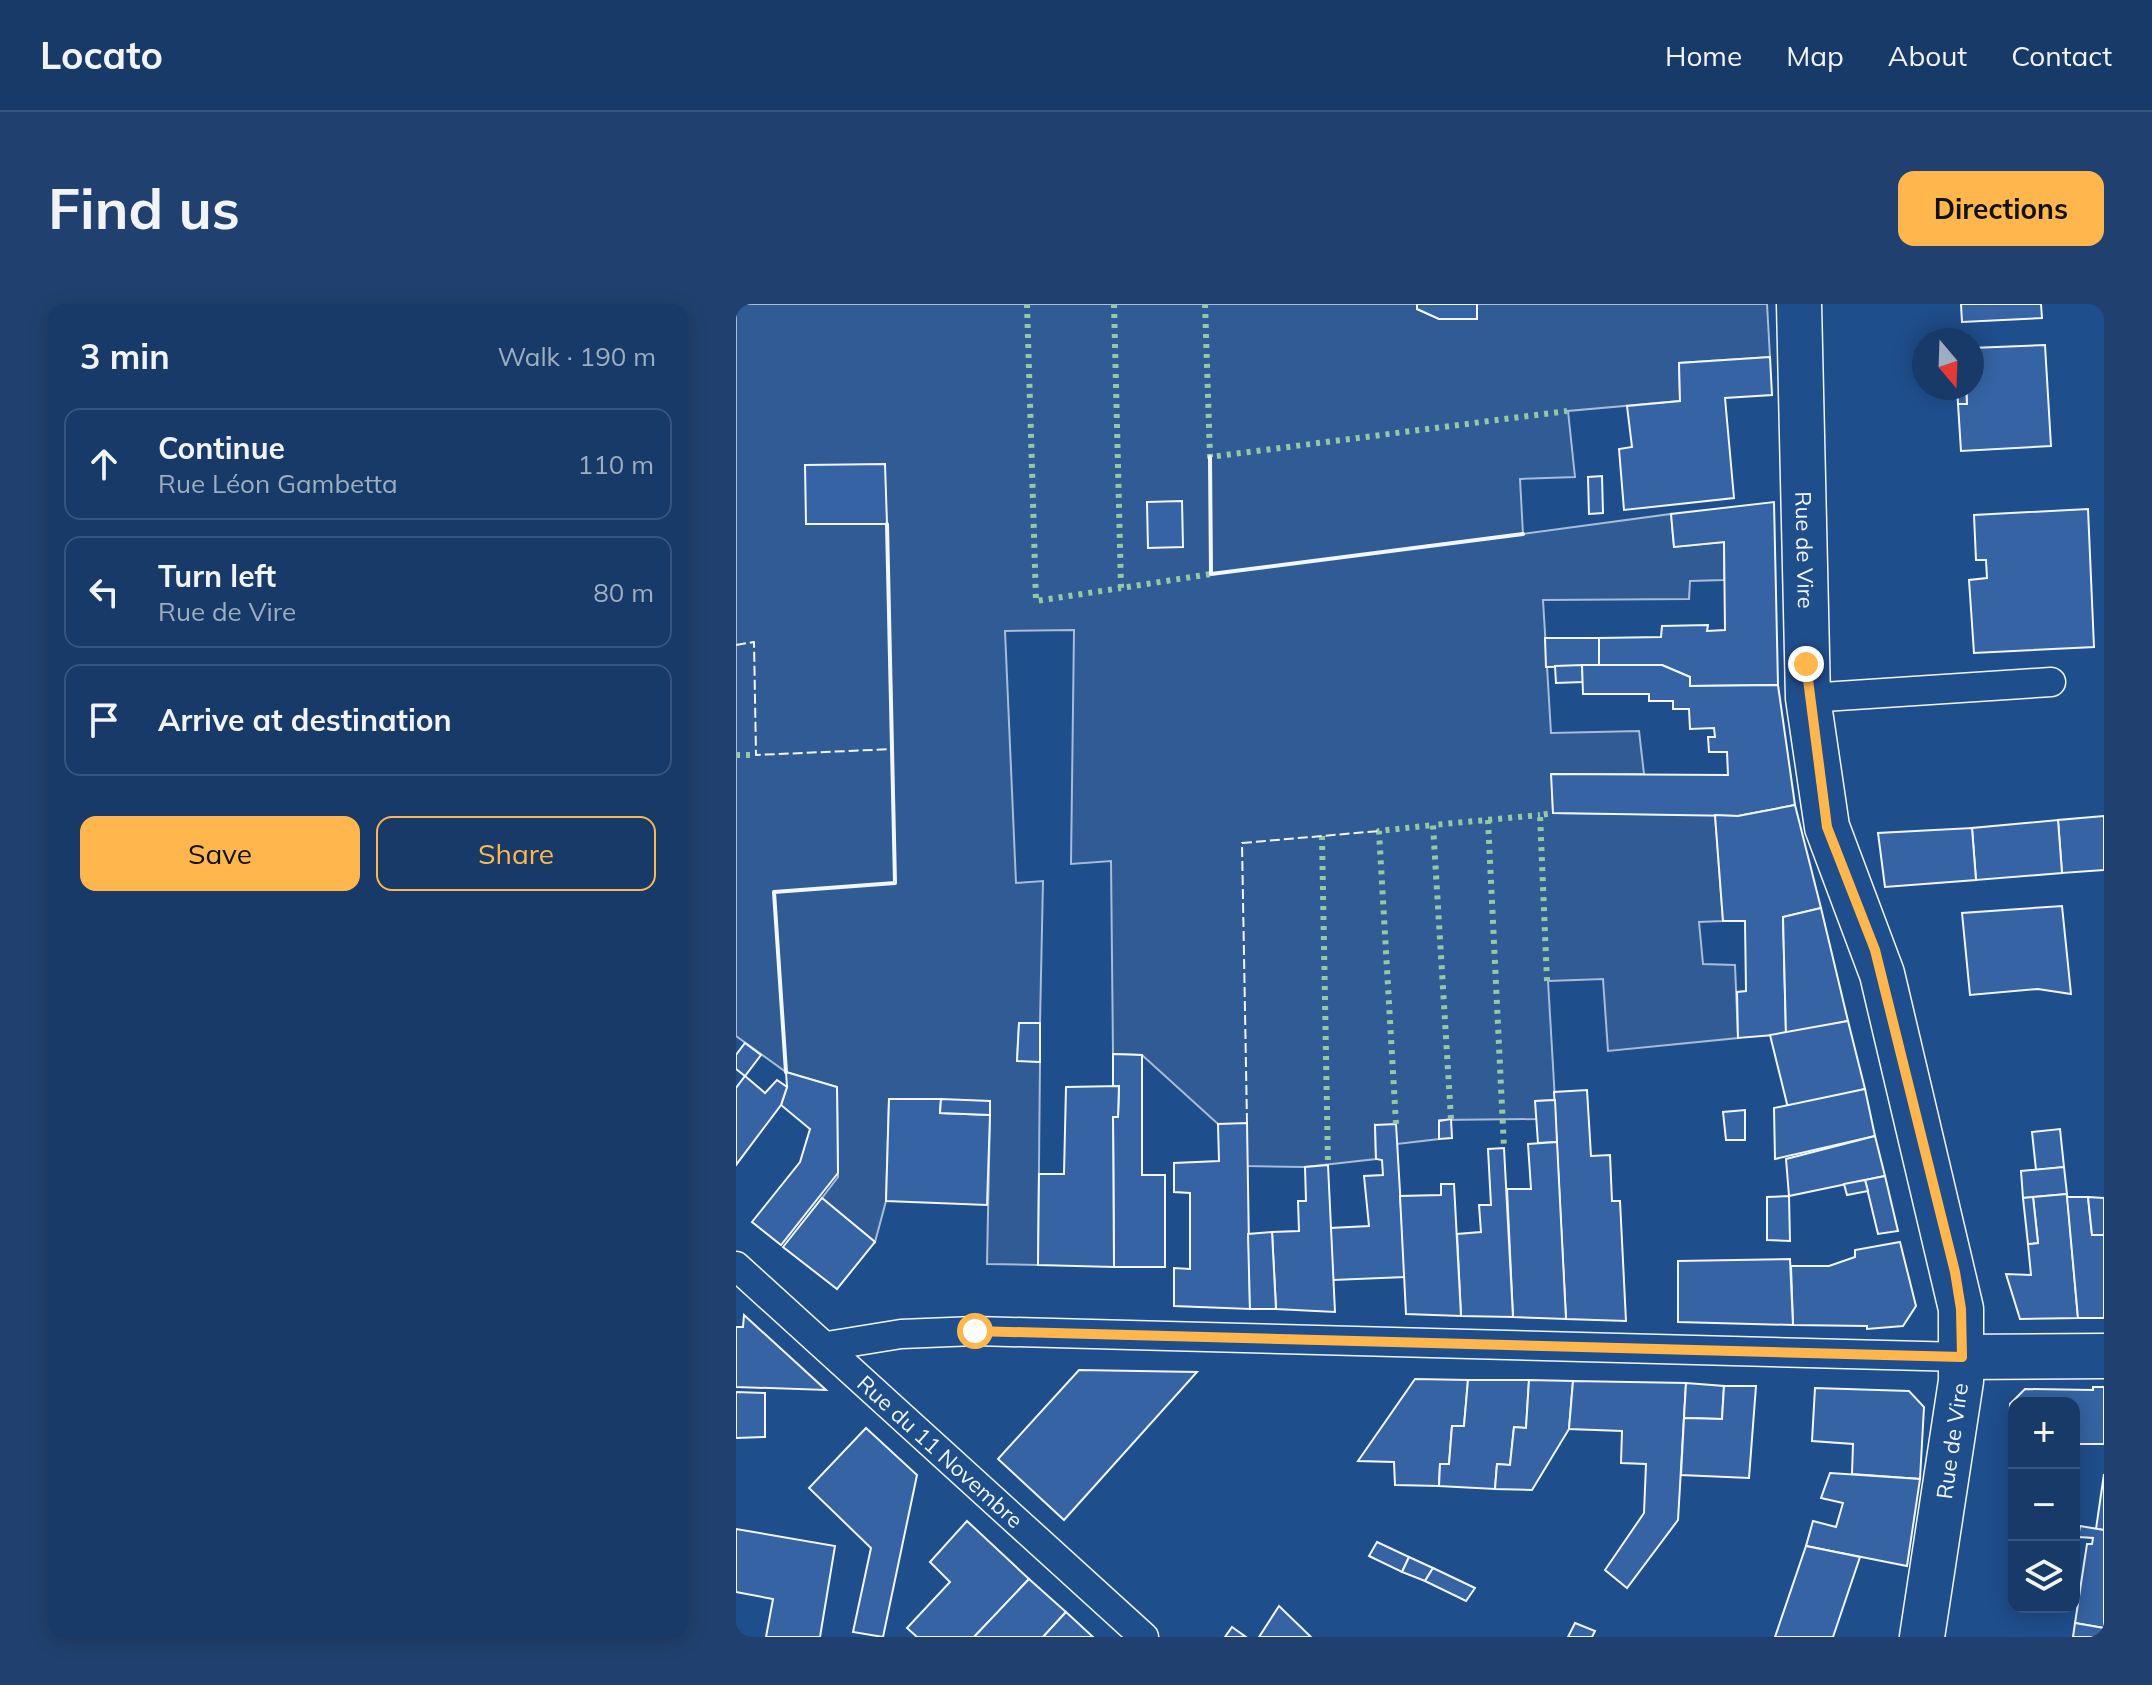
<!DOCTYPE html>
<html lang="en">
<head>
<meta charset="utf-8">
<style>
  :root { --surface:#173a69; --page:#20416f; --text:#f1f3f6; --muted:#9eadc0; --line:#36547d; --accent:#ffb74d }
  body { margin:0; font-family:Mulish,sans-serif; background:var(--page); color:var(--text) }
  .controls { position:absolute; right:24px; bottom:24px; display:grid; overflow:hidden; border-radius:16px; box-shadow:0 4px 20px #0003 }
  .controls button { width:72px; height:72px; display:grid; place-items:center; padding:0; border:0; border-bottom:2px solid var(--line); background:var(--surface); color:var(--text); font:40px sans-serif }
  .compass { position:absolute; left:1176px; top:24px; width:72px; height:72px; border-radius:50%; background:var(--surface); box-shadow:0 4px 20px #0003; rotate:161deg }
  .stop { position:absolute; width:24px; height:24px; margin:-18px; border:6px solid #ffb74d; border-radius:50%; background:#fff }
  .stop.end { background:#ffb74d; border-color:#fff; box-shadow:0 2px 8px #0008 }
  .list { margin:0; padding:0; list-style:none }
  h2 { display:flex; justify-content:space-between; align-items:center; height:104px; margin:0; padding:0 32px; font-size:34px }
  h2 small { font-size:26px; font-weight:400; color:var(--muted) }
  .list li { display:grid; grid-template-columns:52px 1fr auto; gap:24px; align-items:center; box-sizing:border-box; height:112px; margin:0 16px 16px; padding:0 16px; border:2px solid var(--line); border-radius:16px }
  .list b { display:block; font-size:30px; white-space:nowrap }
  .list p { margin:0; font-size:26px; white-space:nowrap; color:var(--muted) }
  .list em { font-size:26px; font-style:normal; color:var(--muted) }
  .actions { display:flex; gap:16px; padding:24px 32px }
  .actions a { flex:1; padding:18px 0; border:2px solid var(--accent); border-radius:16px; text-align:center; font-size:28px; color:var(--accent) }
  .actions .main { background:var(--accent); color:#111 }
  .icon { flex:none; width:44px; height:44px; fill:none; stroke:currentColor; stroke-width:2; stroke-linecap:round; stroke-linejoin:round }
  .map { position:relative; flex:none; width:1368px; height:1333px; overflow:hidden; border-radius:16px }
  header { display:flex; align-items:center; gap:48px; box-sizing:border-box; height:112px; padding:0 40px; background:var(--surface); border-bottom:2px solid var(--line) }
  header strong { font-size:38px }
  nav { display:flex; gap:44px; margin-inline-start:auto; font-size:28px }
  .intro { display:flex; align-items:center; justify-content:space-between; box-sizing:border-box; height:192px; padding:0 48px }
  h1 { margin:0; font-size:56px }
  .button { padding:20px 36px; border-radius:16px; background:var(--accent); color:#111; font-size:28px; font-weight:700 }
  main { display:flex; gap:48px; padding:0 48px }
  aside { flex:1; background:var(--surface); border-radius:16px; box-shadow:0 4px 20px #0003 }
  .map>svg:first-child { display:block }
  .built { fill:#305b95; stroke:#a8bbd7; stroke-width:2 }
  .building { fill:#3563a3; stroke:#f2f6ff; stroke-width:2 }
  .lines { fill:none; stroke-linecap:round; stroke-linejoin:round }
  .service-casing { stroke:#f2f6ff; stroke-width:31 }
  .minor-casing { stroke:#f2f6ff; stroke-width:47 }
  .service { stroke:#1f4e8c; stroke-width:28 }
  .minor { stroke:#1f4e8c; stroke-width:44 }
  .hedge { stroke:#97c8a6; stroke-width:6; stroke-dasharray:4 6; stroke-linecap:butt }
  .fence { stroke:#f2f6ff; stroke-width:2; stroke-dasharray:10 4; stroke-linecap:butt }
  .wall { stroke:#f2f6ff; stroke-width:4 }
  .route { stroke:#ffb74d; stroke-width:10 }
  .labels { text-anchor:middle; stroke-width:6; stroke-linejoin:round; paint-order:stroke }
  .street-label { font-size:22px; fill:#f2f6ff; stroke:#1f4e8c }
</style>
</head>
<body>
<header>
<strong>Locato</strong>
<nav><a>Home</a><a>Map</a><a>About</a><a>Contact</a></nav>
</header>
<div class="intro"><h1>Find us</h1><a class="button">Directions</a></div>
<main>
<aside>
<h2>3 min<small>Walk · 190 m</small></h2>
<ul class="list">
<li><svg class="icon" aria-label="ahead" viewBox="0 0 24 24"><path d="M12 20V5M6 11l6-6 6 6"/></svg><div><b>Continue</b><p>Rue Léon Gambetta</p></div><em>110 m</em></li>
<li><svg class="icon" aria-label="left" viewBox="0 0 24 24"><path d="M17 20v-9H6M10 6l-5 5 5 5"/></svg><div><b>Turn left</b><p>Rue de Vire</p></div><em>80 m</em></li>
<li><svg class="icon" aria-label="arrive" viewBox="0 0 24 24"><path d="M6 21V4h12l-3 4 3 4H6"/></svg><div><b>Arrive at destination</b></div></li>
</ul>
<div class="actions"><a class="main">Save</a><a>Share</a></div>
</aside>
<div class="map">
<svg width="1368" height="1333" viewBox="0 0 1368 1333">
  <rect width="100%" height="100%" fill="#1f4e8c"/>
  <polygon class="built" points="0,0 681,0 681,5 703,15 741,15 741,0 1031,0 1034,53 943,59 944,97 832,107 839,173 784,175 787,230 935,210 938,243 988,238 988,276 954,277 953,295 807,296 815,429 903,427 908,470 816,470 817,509 979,511 987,617 963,618 967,660 999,661 1002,734 872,747 867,675 812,677 819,796 800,797 801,815 703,816 703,835 661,840 639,821 640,855 569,863 511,862 511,820 482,820 406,751 377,750 375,557 335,560 338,326 269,327 280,579 307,577 304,719 283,720 281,756 304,758 302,961 251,960 254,811 205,795 153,795 150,897 139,938 86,894 102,873 101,783 50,768 0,732"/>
  <g class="building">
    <polygon points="681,0 741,0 741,15 703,15 681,5"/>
    <polygon points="1225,0 1305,0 1306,14 1226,18"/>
    <polygon points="1309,41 1315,142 1225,147 1222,100 1231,100 1230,84 1236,84 1236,44"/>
    <polygon points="1034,53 1036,91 989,94 998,194 888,206 883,145 896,143 891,102 944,97 943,59"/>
    <polygon points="1221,84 1230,84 1231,100 1222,100"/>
    <polygon points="149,160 151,220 70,220 69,161"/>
    <polygon points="866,172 867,209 853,210 852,173"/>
    <polygon points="446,197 447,243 412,244 411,198"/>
    <polygon points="1038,198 1042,381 954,382 954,373 926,361 863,362 863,334 925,333 926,322 972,321 971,327 989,326 988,238 938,243 935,210"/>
    <polygon points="1352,205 1358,343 1238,349 1233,276 1251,274 1250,256 1240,256 1238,211"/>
    <polygon points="809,334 863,334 863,362 810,363"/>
    <polygon points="846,361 847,378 820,379 819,362"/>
    <polygon points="846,361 926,361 954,373 954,382 1042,381 1059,501 1002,512 817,509 815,470 992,471 991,448 973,448 972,433 979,433 978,424 954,425 953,405 937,405 937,397 913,397 913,390 847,390"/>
    <polygon points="1059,501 1085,604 1047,613 1050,730 1002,734 1001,688 1010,687 1009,617 987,617 979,511 1002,512"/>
    <polygon points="1368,512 1368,566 1326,569 1322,516"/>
    <polygon points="1322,516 1326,569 1240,576 1236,524"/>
    <polygon points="1236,524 1240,576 1149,583 1142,529"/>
    <polygon points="1326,602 1335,690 1302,685 1234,691 1226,609"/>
    <polygon points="1085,604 1112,717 1050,730 1047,613"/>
    <polygon points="1112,717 1129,785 1052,804 1034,731"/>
    <polygon points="283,719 304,719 304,758 281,757"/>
    <polygon points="9,739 25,751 9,772 0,765 0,751"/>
    <polygon points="377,750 406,751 406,871 429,871 429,963 378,963 377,813 382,813 383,782 377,783"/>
    <polygon points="50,768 101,783 102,869 45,941 16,918 64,858 74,825 45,801 51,783"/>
    <polygon points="9,772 29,789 41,776 51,783 45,801 0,861 0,784"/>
    <polygon points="383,782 382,813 377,813 378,963 302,961 303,870 328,870 330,783"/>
    <polygon points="1129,785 1139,832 1039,855 1038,804"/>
    <polygon points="851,786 855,852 874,851 876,897 884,897 890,1017 830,1015 818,788"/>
    <polygon points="153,795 205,795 204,809 254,811 251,901 150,897"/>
    <polygon points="205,795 254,797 254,811 204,809"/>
    <polygon points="819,796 821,838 802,839 799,797"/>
    <polygon points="1009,806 1009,836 990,836 987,808"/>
    <polygon points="715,815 716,834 703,835 703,817"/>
    <polygon points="511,819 514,1005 438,1002 438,964 454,965 454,889 438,888 438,859 483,857 482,820"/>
    <polygon points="660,820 669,973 597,976 594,924 633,922 628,872 647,871 646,856 640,855 639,821"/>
    <polygon points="1324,825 1328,863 1300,866 1296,828"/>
    <polygon points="1139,832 1149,872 1053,892 1050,855"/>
    <polygon points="821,838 830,1015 777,1013 771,885 795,885 792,840"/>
    <polygon points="768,844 777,1013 725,1012 721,930 745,928 743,901 755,901 752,845"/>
    <polygon points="592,861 599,1008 540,1005 536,928 563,927 562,897 570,897 569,863"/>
    <polygon points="1328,863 1331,890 1287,894 1285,867"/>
    <polygon points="1149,872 1162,927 1142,930 1129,876"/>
    <polygon points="1129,876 1132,887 1111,891 1108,880"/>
    <polygon points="705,880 718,880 725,1012 670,1010 664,892 705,891"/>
    <polygon points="1331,890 1342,1014 1284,1015 1270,970 1295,971 1292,940 1302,939 1297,893"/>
    <polygon points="1053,892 1054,937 1031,936 1031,893"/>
    <polygon points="1297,893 1302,939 1292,940 1287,894"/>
    <polygon points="1331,893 1352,893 1356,931 1368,931 1368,1014 1342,1014"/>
    <polygon points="1352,893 1368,894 1368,931 1356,931"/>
    <polygon points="86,894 139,938 101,985 47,943"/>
    <polygon points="536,928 540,1005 514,1005 512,930"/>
    <polygon points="1164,938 1180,1002 1167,1022 1131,1025 1131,1022 1057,1021 1055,962 1093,962 1119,953 1119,946"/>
    <polygon points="1054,955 1057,1021 942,1018 942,957"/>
    <polygon points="8,1011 90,1086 0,1083 0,1023 7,1023"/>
    <polygon points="343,1066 461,1068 328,1216 262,1155"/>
    <polygon points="679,1075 732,1076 728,1122 716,1122 713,1160 704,1160 703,1182 659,1181 658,1158 622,1157"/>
    <polygon points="732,1076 793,1076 790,1124 778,1123 774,1161 761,1160 759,1185 703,1182 704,1160 713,1160 716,1122 728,1122"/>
    <polygon points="793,1076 837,1077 833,1125 796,1186 759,1185 761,1160 774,1161 778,1123 790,1124"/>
    <polygon points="837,1077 950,1079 942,1216 891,1284 869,1266 908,1209 910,1160 885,1159 886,1127 833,1125"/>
    <polygon points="950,1079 988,1082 986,1115 948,1114"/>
    <polygon points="988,1082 1020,1082 1013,1174 945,1171 948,1114 986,1115"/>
    <polygon points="1357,1083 1368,1083 1368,1140 1338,1140 1338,1099 1278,1099 1278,1139 1273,1139 1274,1100 1289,1085 1357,1086"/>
    <polygon points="1079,1084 1173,1087 1188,1103 1184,1175 1116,1170 1117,1140 1076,1137"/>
    <polygon points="0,1088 29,1089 29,1133 0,1134"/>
    <polygon points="130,1124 181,1171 147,1333 117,1328 135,1244 73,1184"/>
    <polygon points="1094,1169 1184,1175 1171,1262 1070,1242 1077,1217 1100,1223 1107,1199 1085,1194"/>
    <polygon points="1368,1170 1368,1226 1360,1225"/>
    <polygon points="231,1217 293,1275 238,1333 181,1333 171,1324 214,1278 194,1258"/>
    <polygon points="1344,1222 1368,1226 1368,1324 1339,1319 1351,1240 1356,1240 1357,1234 1343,1233 1338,1256 1338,1227 1343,1228"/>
    <polygon points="0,1225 99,1242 84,1333 30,1333 37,1295 0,1288"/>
    <polygon points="641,1238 673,1253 666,1268 633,1252"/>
    <polygon points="1070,1242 1124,1253 1097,1333 1039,1333"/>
    <polygon points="673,1253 697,1264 689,1277 666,1268"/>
    <polygon points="697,1264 739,1284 730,1297 689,1277"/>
    <polygon points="293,1275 330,1308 307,1333 238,1333"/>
    <polygon points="543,1302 575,1333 523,1333"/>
    <polygon points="330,1308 357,1333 307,1333"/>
    <polygon points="839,1319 859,1327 856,1333 832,1333"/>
    <polygon points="1339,1319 1368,1324 1368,1333 1337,1333"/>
    <polygon points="496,1323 510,1333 489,1333"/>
  </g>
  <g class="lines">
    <defs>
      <g id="service">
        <polyline points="1072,394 1315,378"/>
        <path id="s1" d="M0 962 408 1333"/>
        <polyline points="91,1042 165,1030 239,1027 1226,1053"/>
      </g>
      <g id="minor">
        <path id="s2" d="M1063 0 1072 394 1091 523 1146 670 1225 1005V1077L1186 1333"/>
        <polyline points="1226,1053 1368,1052"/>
      </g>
    </defs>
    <use href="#service" class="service-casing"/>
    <use href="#minor" class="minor-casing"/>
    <use href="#service" class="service"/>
    <use href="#minor" class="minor"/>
    <g class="hedge">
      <polyline points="291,0 300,297 385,284"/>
      <polyline points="378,0 385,284 475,270"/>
      <polyline points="469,0 474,153 831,107"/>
      <polyline points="0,451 20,451"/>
      <polyline points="752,516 768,844"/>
      <polyline points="586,532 592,861"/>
      <polyline points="811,677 804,511 817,509"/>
      <polyline points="715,815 697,521 804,511"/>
      <polyline points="660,820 643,527 697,521"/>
    </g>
    <g class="fence">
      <polyline points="0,341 18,338 20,451 158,445"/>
      <polyline points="511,819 506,539 643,527"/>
    </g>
    <g class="wall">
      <polyline points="474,153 475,270 787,230"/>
      <polyline points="50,768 38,588 159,579 151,220"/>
    </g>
  </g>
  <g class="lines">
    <polyline class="route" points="239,1027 1226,1053 1225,1005 1219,968 1139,646 1091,523 1070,360"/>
  </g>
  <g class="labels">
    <g class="street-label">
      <text dy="8" stroke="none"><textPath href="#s2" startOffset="246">Rue de Vire</textPath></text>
      <text transform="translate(1216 1137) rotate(-82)" y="8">Rue de Vire</text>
      <text dy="8" stroke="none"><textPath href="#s1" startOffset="276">Rue du 11 Novembre</textPath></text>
    </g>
  </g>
</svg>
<div class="controls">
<button>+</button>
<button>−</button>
<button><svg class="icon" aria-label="layers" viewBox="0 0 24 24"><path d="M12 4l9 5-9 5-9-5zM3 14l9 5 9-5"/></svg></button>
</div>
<svg class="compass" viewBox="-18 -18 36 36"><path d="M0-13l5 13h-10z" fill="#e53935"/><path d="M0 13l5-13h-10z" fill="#9eadc0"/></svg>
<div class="stop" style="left:239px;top:1027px"></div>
<div class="stop end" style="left:1070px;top:360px"></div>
</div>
</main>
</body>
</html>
